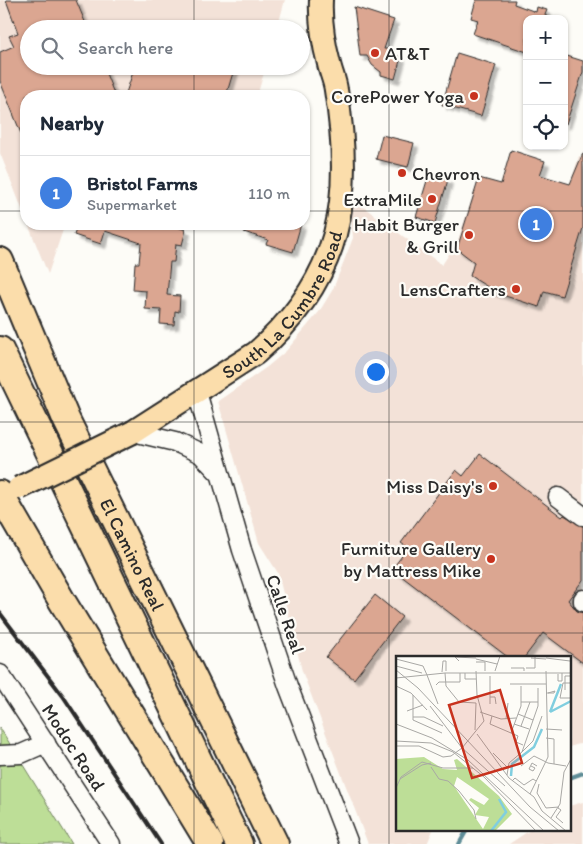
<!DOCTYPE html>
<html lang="en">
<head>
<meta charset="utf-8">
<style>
  :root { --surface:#fff; --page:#f6f6f7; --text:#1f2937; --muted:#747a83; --line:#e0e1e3; --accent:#d93025 }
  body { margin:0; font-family:Itim,sans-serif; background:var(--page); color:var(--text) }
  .controls { position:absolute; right:15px; top:15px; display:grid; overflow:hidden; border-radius:10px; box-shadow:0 1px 4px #0004 }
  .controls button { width:45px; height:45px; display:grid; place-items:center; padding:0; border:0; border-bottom:1px solid var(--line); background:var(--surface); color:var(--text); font:25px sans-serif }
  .you { position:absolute; left:375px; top:371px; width:18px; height:18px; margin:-12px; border:4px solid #fff; border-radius:50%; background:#1a73e8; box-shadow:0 0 0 8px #1a73e833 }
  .badge { display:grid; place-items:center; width:32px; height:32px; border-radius:50%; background:var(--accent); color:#fff; font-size:16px; font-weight:700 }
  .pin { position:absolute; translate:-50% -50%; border:2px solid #fff; box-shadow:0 1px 5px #0006 }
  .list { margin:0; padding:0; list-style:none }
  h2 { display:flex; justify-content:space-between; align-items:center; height:65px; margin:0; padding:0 20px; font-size:21px }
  h2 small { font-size:16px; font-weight:400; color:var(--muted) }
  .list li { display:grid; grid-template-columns:32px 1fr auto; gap:15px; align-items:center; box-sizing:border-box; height:75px; padding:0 20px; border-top:1px solid var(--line) }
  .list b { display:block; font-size:19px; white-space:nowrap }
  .list p { margin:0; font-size:16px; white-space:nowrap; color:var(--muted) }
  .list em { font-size:16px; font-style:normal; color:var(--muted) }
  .icon { flex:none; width:28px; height:28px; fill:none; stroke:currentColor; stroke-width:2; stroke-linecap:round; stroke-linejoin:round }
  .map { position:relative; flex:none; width:583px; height:844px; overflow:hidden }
  .search { position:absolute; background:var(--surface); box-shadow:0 1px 4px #0004; left:20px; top:20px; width:290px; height:55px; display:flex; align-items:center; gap:12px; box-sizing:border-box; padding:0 18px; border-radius:28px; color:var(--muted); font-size:19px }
  .panel { position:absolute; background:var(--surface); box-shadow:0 1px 4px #0004; left:20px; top:90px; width:290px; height:140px; border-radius:20px }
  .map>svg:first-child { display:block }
  .built { fill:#f3e2d8 }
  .green { fill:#bdde97; stroke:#748461 }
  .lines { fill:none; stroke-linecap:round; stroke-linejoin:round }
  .stream { stroke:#5e8d97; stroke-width:4 }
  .building { fill:#dba691; stroke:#2b2b2b; filter:url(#shadow) }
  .minor-casing { stroke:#2b2b2b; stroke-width:21 }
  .major-casing { stroke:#2b2b2b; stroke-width:26 }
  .highway-casing { stroke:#2b2b2b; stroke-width:30 }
  .minor { stroke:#fdfcf7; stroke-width:18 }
  .major { stroke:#fbddab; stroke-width:22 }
  .highway { stroke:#fbddab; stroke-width:26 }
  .rail { stroke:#2b2b2b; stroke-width:4 }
  .major-bridge-casing { stroke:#2b2b2b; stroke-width:26; stroke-linecap:butt }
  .major-bridge { stroke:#fbddab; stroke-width:22 }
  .grid { fill:none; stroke:#2b2b2b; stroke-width:1; stroke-opacity:0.55 }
  .poi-dot { fill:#c8321e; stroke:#fdfcf7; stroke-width:2 }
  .labels { text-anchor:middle; stroke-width:4.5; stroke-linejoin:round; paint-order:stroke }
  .poi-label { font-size:19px; fill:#2b2b2b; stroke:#fdfcf7; text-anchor:end }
  .street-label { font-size:19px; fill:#2b2b2b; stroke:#fdfcf7 }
  .inset-river { fill:none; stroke:#80cedf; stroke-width:2.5 }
  .inset-road { fill:none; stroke:#a9a8a5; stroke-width:1 }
  .view { fill:#c8321e; fill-opacity:0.15; stroke:#c8321e; stroke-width:2.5 }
  .inset-edge { fill:none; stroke:#2b2b2b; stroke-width:2.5 }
</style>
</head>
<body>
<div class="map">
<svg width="583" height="844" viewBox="0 0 583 844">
  <defs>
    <filter id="shadow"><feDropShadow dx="4.5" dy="4.5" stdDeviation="1" flood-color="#0004"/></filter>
  </defs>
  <rect width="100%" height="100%" fill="#fdfcf7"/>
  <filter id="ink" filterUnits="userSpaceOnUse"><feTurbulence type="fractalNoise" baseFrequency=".02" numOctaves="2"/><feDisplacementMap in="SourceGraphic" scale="10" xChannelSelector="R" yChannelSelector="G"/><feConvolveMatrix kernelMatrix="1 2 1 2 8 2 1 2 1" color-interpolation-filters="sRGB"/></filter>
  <g filter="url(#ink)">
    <g class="built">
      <polygon points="0,0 285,0 277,29 29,29 29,66 266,66 257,96 26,96 26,219 0,153"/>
      <polygon points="511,150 540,175 570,184 579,156 583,157 583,743 569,747 569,658 397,658 397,830 433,830 427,844 368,844 302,671 278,573 259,543 218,401 267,367 286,351 319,312 333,289 353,238 350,197 442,265 458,240 479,178 500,184"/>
      <polygon points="28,224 65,224 48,274"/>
      <polygon points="583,802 583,844 509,844 530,830 569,830 569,806"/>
    </g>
    <polygon class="green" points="0,728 72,844 0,844"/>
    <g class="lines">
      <g class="stream">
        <polyline points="569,778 583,773"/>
        <polyline points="459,844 467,830"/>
      </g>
    </g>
    <g class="building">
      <polygon points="6,0 76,0 88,29 29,29 29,66 103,66 115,96 26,96 26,146 0,81 0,52 14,46 9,36 18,33"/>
      <polygon points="476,0 515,0 514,4 536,12 537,7 547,10 545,15 551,19 527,19 527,52 473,34 478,20 471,18"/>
      <polygon points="354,7 394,20 384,49 389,49 388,53 401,57 395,79 381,75 381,72 372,65 367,56 360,56"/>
      <polygon points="457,53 496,65 481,116 442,105"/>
      <polygon points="564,55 583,61 583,72 566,124 564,124"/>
      <polygon points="135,66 235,66 226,96 125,96"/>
      <polygon points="382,135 414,143 408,167 376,159"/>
      <polygon points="511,150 545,161 540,175 570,184 583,153 583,228 562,296 544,291 539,307 490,291 491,289 470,276 474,262 457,249 479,178 501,184"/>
      <polygon points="429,174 448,180 435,223 416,217"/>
      <polygon points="78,224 175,224 174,226 186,230 182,245 176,244 174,262 170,262 167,295 180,296 179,312 175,311 174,325 160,324 161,310 145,309 146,291 133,290 135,263 139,263 141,243 105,231 101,244 74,235"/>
      <polygon points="246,224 301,224 293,252 266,244 268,240 244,232"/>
      <polygon points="480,454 562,517 564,515 583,526 583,580 568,600 577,611 583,613 583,663 543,633 524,658 509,658 392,569 408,548 401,543 456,470 463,476"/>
      <polygon points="375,595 402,617 354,679 326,657"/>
    </g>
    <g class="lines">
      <defs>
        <g id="minor">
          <polyline points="197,392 242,550 288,686 349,844"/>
          <polyline points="133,432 175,442 201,454 218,472"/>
          <polyline points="558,497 583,516"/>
          <polyline points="583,599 583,602"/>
          <polyline points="0,674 111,844"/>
          <polyline points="0,755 21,754 46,743"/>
        </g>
        <g id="major">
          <path id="s1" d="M133 432 256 353C342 278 354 198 336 90 335 81 331 73 329 64 324 45 320 20 321 0"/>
        </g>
        <g id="highway">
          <path id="s2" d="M0 261 66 419 275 844"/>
          <polyline points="0,350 239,844"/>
          <polyline points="0,494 62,601 210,844"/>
        </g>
      </defs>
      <use href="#minor" class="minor-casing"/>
      <use href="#major" class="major-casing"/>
      <use href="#highway" class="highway-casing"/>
      <use href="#minor" class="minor"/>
      <use href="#major" class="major"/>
      <use href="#highway" class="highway"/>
      <polyline class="rail" points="0,613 63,696 161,844"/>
      <defs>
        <polyline id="major-bridge" points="19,488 133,432"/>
      </defs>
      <use href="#major-bridge" class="major-bridge-casing"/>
      <use href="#major-bridge" class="major-bridge"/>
    </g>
  </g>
  <path class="grid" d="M194 0V29M389 0V844M194 66V96M0 211H26M304 211H583M194 224V844M0 422H583M0 633H583"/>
  <g class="poi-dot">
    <circle cx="375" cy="53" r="5"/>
    <circle cx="474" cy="96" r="5"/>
    <circle cx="402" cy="173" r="5"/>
    <circle cx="432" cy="199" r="5"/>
    <circle cx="469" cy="235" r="5"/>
    <circle cx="516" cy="289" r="5"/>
    <circle cx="493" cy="486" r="5"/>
    <circle cx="491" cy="559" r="5"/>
  </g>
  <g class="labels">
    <g class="poi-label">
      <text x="385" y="60" text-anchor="start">AT&amp;T</text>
      <text x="464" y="103">CorePower Yoga</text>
      <text x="412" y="180" text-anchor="start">Chevron</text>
      <text x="422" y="206">ExtraMile</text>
      <text x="459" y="231">Habit Burger<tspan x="459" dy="22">&amp; Grill</tspan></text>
      <text x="506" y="296">LensCrafters</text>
      <text x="483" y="493">Miss Daisy's</text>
      <text x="481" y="555">Furniture Gallery<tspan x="481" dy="22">by Mattress Mike</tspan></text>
    </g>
    <g class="street-label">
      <text dy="7" stroke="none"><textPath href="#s1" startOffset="201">South La Cumbre Road</textPath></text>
      <text dy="7" stroke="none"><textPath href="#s2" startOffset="322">El Camino Real</textPath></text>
      <text transform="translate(286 614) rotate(71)" y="7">Calle Real</text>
      <text transform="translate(74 747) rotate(57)" y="7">Modoc Road</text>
    </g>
  </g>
  <g transform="translate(396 656)">
    <rect width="175" height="175" fill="#fdfcf7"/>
    <path d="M28 101 47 113 61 114 58 104 61 103 103 140 116 158 99 175H0V103ZM61 121 93 143 88 149 75 142 73 144 83 152 79 159 93 161 87 173 58 130Z" fill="#bdde97" fill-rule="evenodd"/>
    <path class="inset-river" d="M154 56 165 28M154 56 175 45M115 120 116 108 138 91 146 73M95 175 110 156 103 143"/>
    <path class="inset-road" d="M135 2 150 3M150 2 174 5M0 3 27 10 31 19M80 3 101 8M63 5 59 1 80 2M80 6H89V15M0 10 26 17M115 12H128V15M130 12H139V0M0 14 22 32 134 151 163 175M99 15 104 0M46 16 47 5H50V15M49 17 50 30 63 46 80 47 79 74M69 17V23H80M162 18V25H166V17M31 19 42 48M94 20V41M0 22 49 17H175M175 27H167L164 42H175M114 28H150M40 29 43 26H64V17M0 30 15 37 31 54M169 34V20H175M150 37H158L159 35 152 37M17 39V64L46 77M125 46H142M94 48V41H99L100 48M34 50 66 92 109 130M11 55 27 49M84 56 105 63 120 62M122 58 137 64M96 60 94 68 115 77 125 50V30M17 61H28L47 70M110 63 112 47M0 68 36 82 72 104 148 175M118 68 133 73M125 70 134 46M150 73 166 74M115 77 122 80 120 86 127 89M81 78 113 122 138 141 146 155 170 175M150 82 158 83V108M0 85 35 87 57 96 88 121 140 175M0 90H23L47 101 55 100 66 92M66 92 88 65 81 39 80 15M126 96 137 85 146 60M97 97 112 112M125 110 138 100 152 107 170 110M135 110 139 112 137 115 133 113 136 107 141 110M35 111 43 123 52 125 63 135 78 154 80 163M111 119 113 107 126 96 142 50V32M4 123 26 109 35 107M116 125 119 122 128 129 137 123 140 125M143 128 141 137 150 152 163 151M0 132 5 121 26 106 47 112H77M134 138 152 101 150 15M162 152 165 154 160 161 167 167M155 162 164 148 168 116 175 103"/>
    <path class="view" d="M104 34 126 107 76 122 53 49Z"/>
    <rect width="175" height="175" class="inset-edge"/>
  </g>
</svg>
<div class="controls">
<button>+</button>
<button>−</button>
<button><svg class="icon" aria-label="locate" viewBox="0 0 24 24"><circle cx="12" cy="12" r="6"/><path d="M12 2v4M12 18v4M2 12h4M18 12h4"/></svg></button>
</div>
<div class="you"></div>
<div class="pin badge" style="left:536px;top:224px;background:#3f7fe0">1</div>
<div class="search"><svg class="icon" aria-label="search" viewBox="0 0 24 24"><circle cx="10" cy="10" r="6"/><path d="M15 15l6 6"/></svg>Search here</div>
<section class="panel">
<h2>Nearby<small></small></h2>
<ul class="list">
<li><span class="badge" style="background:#3f7fe0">1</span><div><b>Bristol Farms</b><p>Supermarket</p></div><em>110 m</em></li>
</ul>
</section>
</div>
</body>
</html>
